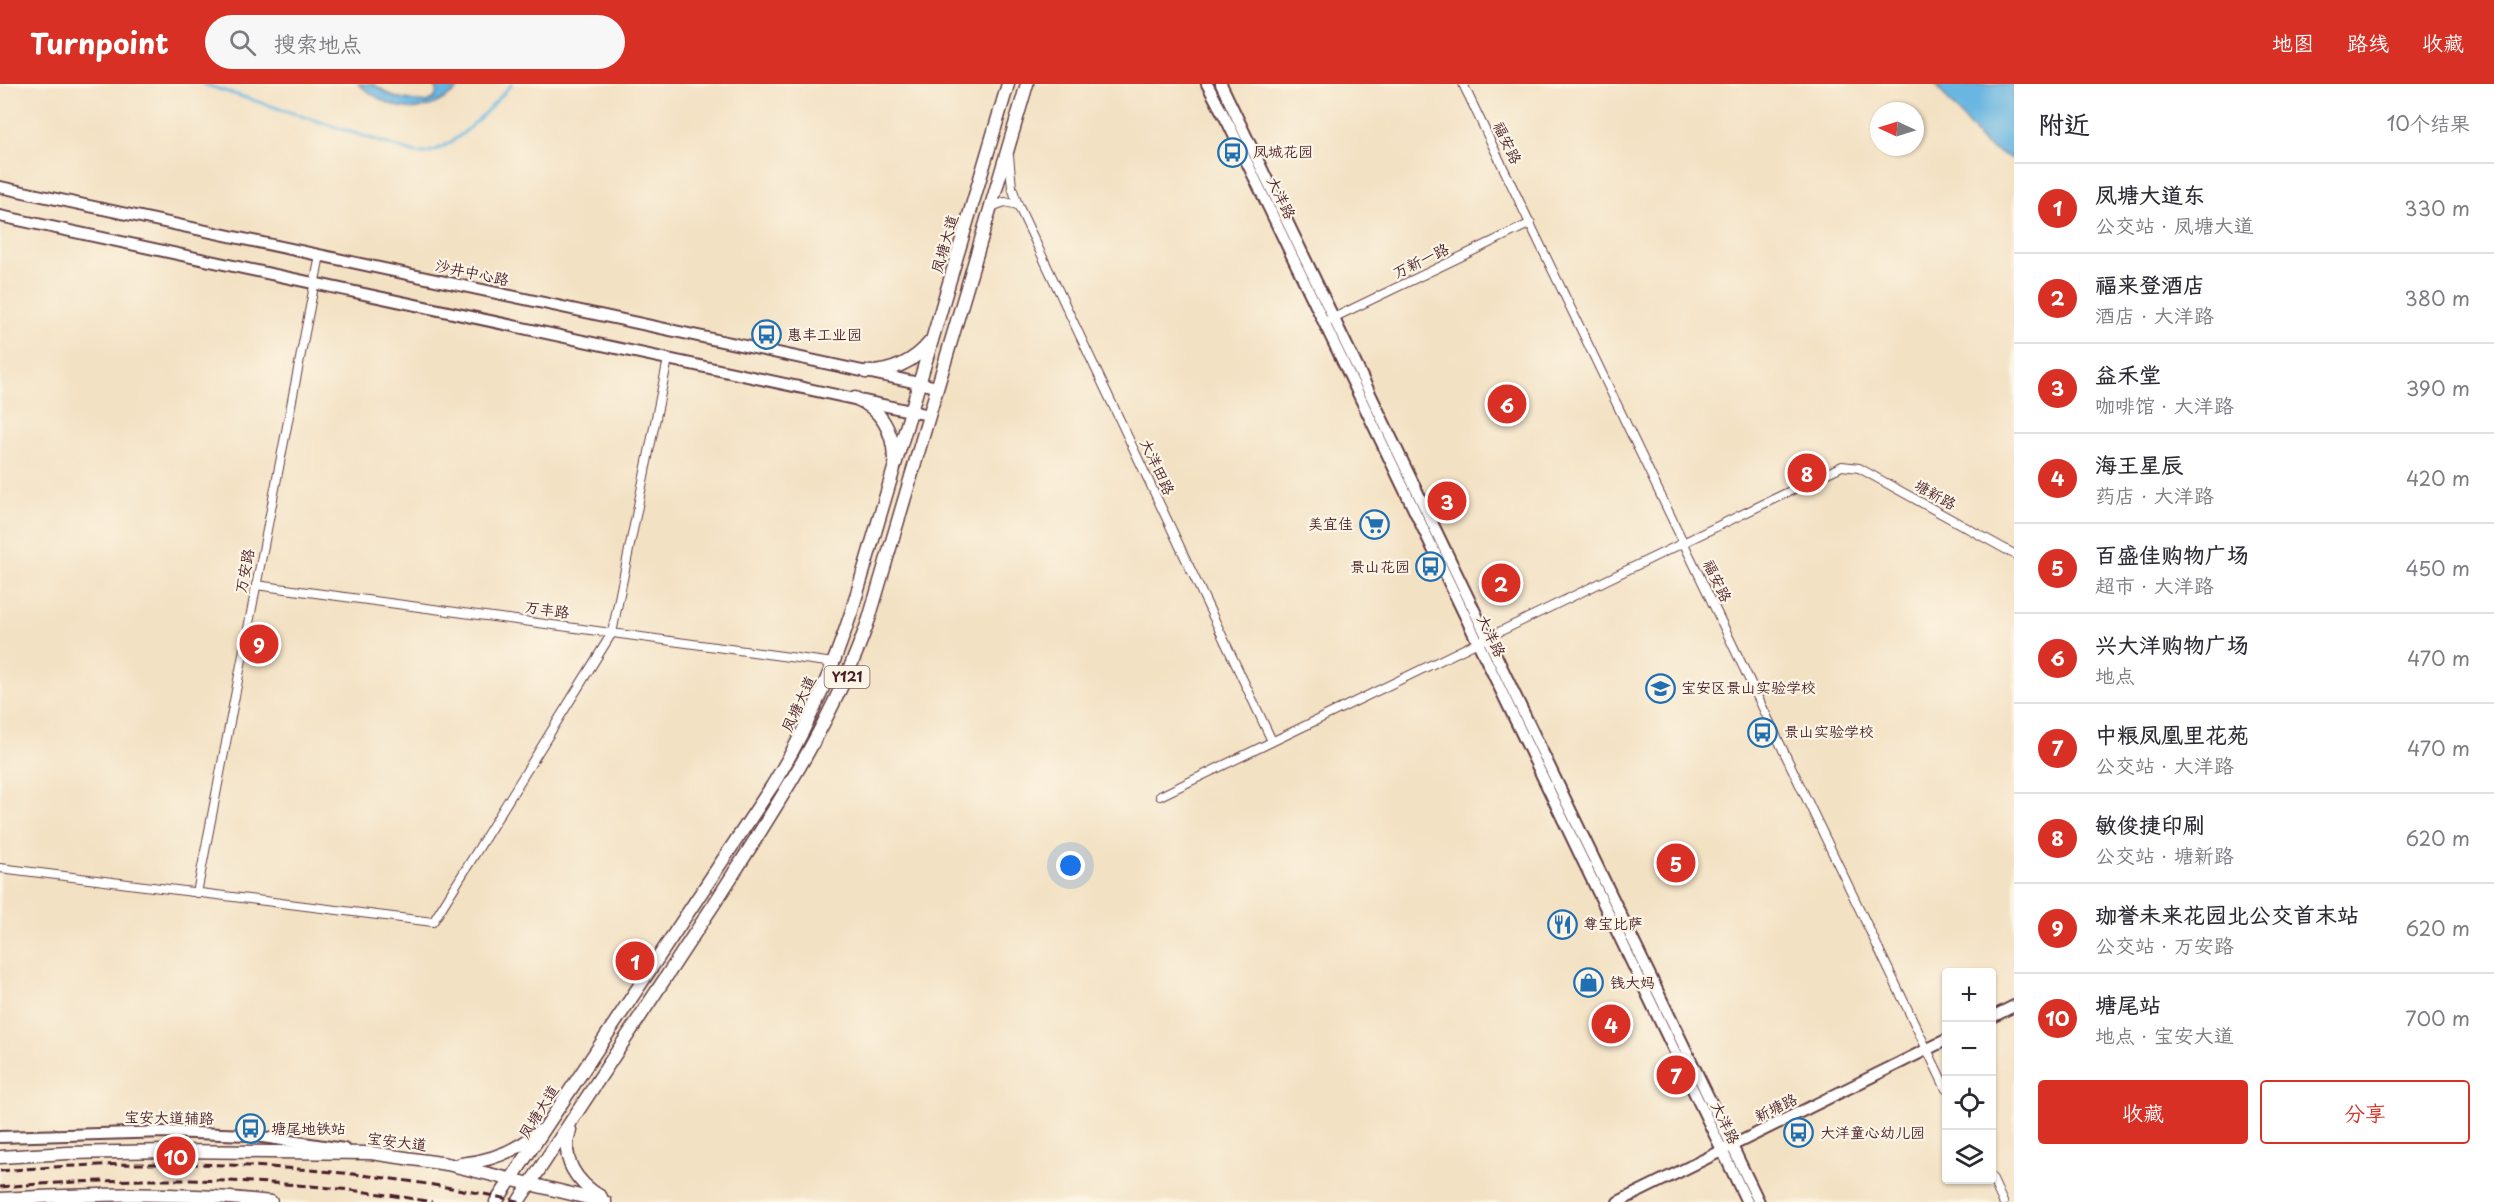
<!DOCTYPE html>
<html lang="zh">
<head>
<meta charset="utf-8">
<style>
  :root { --surface:#fff; --page:#f7f7f7; --text:#2b2b33; --muted:#7c7c81; --line:#e1e1e2; --accent:#d93025 }
  body { margin:0; font-family:"Playpen Sans","LXGW WenKai TC",sans-serif; background:var(--page); color:var(--text) }
  .controls { position:absolute; right:18px; bottom:18px; display:grid; overflow:hidden; border-radius:6px; box-shadow:0 2px 4px #0004 }
  .controls button { width:54px; height:54px; display:grid; place-items:center; padding:0; border:0; border-bottom:2px solid var(--line); background:var(--surface); color:var(--text); font:30px sans-serif }
  .compass { position:absolute; left:1870px; top:18px; width:54px; height:54px; border-radius:50%; background:var(--surface); box-shadow:0 2px 4px #0004; rotate:274deg }
  .you { position:absolute; left:1071px; top:782px; width:21px; height:21px; margin:-15px; border:4px solid #fff; border-radius:50%; background:#1a73e8; box-shadow:0 0 0 9px #1a73e833 }
  .badge { display:grid; place-items:center; width:39px; height:39px; border-radius:50%; background:var(--accent); color:#fff; font-size:20px; font-weight:700 }
  .pin { position:absolute; translate:-50% -50%; border:3px solid #fff; box-shadow:0 2px 6px #0006 }
  .list { margin:0; padding:0; list-style:none }
  h2 { display:flex; justify-content:space-between; align-items:center; height:78px; margin:0; padding:0 24px; font-size:26px }
  h2 small { font-size:20px; font-weight:400; color:var(--muted) }
  .list li { display:grid; grid-template-columns:39px 1fr auto; gap:18px; align-items:center; box-sizing:border-box; height:90px; padding:0 24px; border-top:2px solid var(--line) }
  .list b { display:block; font-size:22px; white-space:nowrap }
  .list p { margin:0; font-size:20px; white-space:nowrap; color:var(--muted) }
  .list em { font-size:20px; font-style:normal; color:var(--muted) }
  .actions { display:flex; gap:12px; padding:18px 24px }
  .actions a { flex:1; padding:14px 0; border:2px solid var(--accent); border-radius:6px; text-align:center; font-size:21px; color:var(--accent) }
  .actions .main { background:var(--accent); color:#fff }
  .icon { flex:none; width:33px; height:33px; fill:none; stroke:currentColor; stroke-width:2; stroke-linecap:round; stroke-linejoin:round }
  .map { position:relative; flex:none; width:2014px; height:1118px; overflow:hidden }
  header { display:flex; align-items:center; gap:36px; box-sizing:border-box; height:84px; padding:0 30px; background:var(--accent); color:#fff }
  header strong { font-size:28px }
  nav { display:flex; gap:33px; margin-inline-start:auto; font-size:21px }
  .search { width:420px; height:54px; background:var(--page); display:flex; align-items:center; gap:15px; box-sizing:border-box; padding:0 21px; border-radius:33px; color:var(--muted); font-size:22px }
  main { display:flex }
  aside { flex:1; background:var(--surface) }
  .map>svg:first-child { display:block }
  .water { fill:#67b6e1; stroke:#586a86; stroke-width:1.5 }
  .lines { fill:none; stroke-linecap:round; stroke-linejoin:round }
  .stream { stroke:#67b6e1; stroke-width:3 }
  .street-casing { stroke:#633c42; stroke-width:10 }
  .secondary-casing { stroke:#633c42; stroke-width:14 }
  .primary-casing { stroke:#633c42; stroke-width:15 }
  .street { stroke:#fff; stroke-width:8 }
  .secondary { stroke:#fff; stroke-width:10 }
  .primary { stroke:#fff; stroke-width:12 }
  .rail { stroke:#4a1f2b; stroke-width:3; stroke-dasharray:9 4.5; stroke-linecap:butt }
  .labels { text-anchor:middle; stroke-width:4.5; stroke-linejoin:round; paint-order:stroke }
  .shield { fill:#fcf5e5; stroke:#7f5f63; stroke-width:1.5 }
  .shield-label { font-size:14px; font-weight:bold; fill:#4a1f2b }
  .street-label { font-size:15px; fill:#4a1f2b; stroke:#fcf5e5 }
  .poi-label { font-size:15px; fill:#4a1f2b; stroke:#fcf5e5; text-anchor:start }
</style>
</head>
<body>
<header>
<strong>Turnpoint</strong>
<div class="search"><svg class="icon" aria-label="search" viewBox="0 0 24 24"><circle cx="10" cy="10" r="6"/><path d="M15 15l6 6"/></svg>搜索地点</div>
<nav><a>地图</a><a>路线</a><a>收藏</a></nav>
</header>
<main>
<div class="map">
<svg width="2014" height="1118" viewBox="0 0 2014 1118">
  <rect width="100%" height="100%" fill="#fcf5e5"/>
  <filter id="ink" filterUnits="userSpaceOnUse"><feTurbulence type="fractalNoise" baseFrequency=".0167" numOctaves="2"/><feDisplacementMap in="SourceGraphic" scale="12" xChannelSelector="R" yChannelSelector="G"/><feConvolveMatrix kernelMatrix="1 2 1 2 8 2 1 2 1" color-interpolation-filters="sRGB"/></filter>
  <filter id="wash" filterUnits="userSpaceOnUse"><feTurbulence type="fractalNoise" baseFrequency=".008" numOctaves="4" result="noise"/><feDisplacementMap in="SourceGraphic" scale="24" xChannelSelector="R" yChannelSelector="G"/><feGaussianBlur stdDeviation="1.35" result="paint"/><feColorMatrix in="noise" values="0 0 0 0 0 0 0 0 0 0 0 0 0 0 0 0 0 1.4 0 .05"/><feComposite in="paint" operator="in"/></filter>
  <g filter="url(#wash)">
    <rect width="100%" height="100%" fill="#f3e1c3"/>
    <g class="water">
      <path d="M358 0H373L394 13 426 19 435 14 437 7 434 0H463C427 35 396 31 358 0Z"/>
      <polygon points="1935,0 2014,0 2014,76 1985,61"/>
    </g>
    <g class="lines">
      <path class="stream" d="M203 0 416 69C449 73 491 23 512 0"/>
    </g>
  </g>
  <g filter="url(#ink)">
    <g class="lines">
      <defs>
        <g id="street">
          <polyline points="1463,0 1946,1005"/>
          <polyline points="1009,72 1012,103 1018,121 1272,657"/>
          <polyline points="991,123 1005,118 1018,121"/>
          <polyline points="1329,236 1531,139"/>
          <polyline points="256,501 834,579"/>
          <polyline points="1160,712 1842,382 1859,384 2014,470"/>
          <polyline points="0,784 433,838 612,549 668,275"/>
          <polyline points="197,809 320,171"/>
          <polyline points="1992,1094 2003,1118"/>
        </g>
        <g id="secondary">
          <polyline points="1207,0 1229,41 1747,1118"/>
          <polyline points="1221,0 1759,1118"/>
          <polyline points="0,103 937,303"/>
          <polyline points="0,132 929,331"/>
          <polyline points="1992,933 2014,922"/>
          <polyline points="0,1053 166,1048 249,1051 344,1065"/>
          <polyline points="1618,1118 1946,956"/>
        </g>
        <g id="primary">
          <path d="M865 288C890 289 914 278 930 258"/>
          <path d="M855 314C881 325 893 347 894 374"/>
          <path d="M570 1046C560 1075 576 1098 601 1113"/>
          <polyline points="0,1073 68,1069 169,1067 371,1069 447,1080 605,1118"/>
          <path d="M461 1080C490 1077 518 1066 540 1047"/>
          <path d="M0 1115C91 1110 180 1107 271 1118"/>
          <path d="M496 1118 772 702C807 646 832 588 852 526L1008 0"/>
          <path d="M518 1118C585 1017 652 916 718 814 776 723 833 638 869 535L1027 0"/>
        </g>
      </defs>
      <use href="#street" class="street-casing"/>
      <use href="#secondary" class="secondary-casing"/>
      <use href="#primary" class="primary-casing"/>
      <use href="#street" class="street"/>
      <use href="#secondary" class="secondary"/>
      <use href="#primary" class="primary"/>
      <g class="rail">
        <path d="M0 1087C173 1072 352 1080 522 1118"/>
        <path d="M0 1103C143 1091 291 1093 432 1118"/>
      </g>
    </g>
  </g>
  <defs>
    <symbol id="bus-ring" viewBox="-11 -11 22 22"><circle r="9.5" fill="#fcf5e5" stroke="#1f6fb2" stroke-width="1.5"/><path d="M-5-6H5V4H4V6H2V4H-2V6H-4V4H-5ZM-3.5-4V0h7V-4ZM-3.5 1.2v1.5H-2V1.2ZM2 1.2v1.5H3.5V1.2Z" fill="#1f6fb2"/></symbol>
    <symbol id="supermarket-ring" viewBox="-11 -11 22 22"><circle r="9.5" fill="#fcf5e5" stroke="#1f6fb2" stroke-width="1.5"/><path d="M-6-5.5h2.5l.6 2H6L4.5 2H-2.5L-4.4-4H-6ZM-1.5 3.2a1.3 1.3 0 1 0 .1 0ZM3 3.2a1.3 1.3 0 1 0 .1 0Z" fill="#1f6fb2"/></symbol>
    <symbol id="school-ring" viewBox="-11 -11 22 22"><circle r="9.5" fill="#fcf5e5" stroke="#1f6fb2" stroke-width="1.5"/><path d="M0-5L7-2L0 1L-7-2ZM-4 1L0 2.5L4 1V4Q0 6-4 4Z" fill="#1f6fb2"/></symbol>
    <symbol id="restaurant-ring" viewBox="-11 -11 22 22"><circle r="9.5" fill="#fcf5e5" stroke="#1f6fb2" stroke-width="1.5"/><path d="M-5-6h1v4h1v-4h1v4h1v-4h1v5L-1.5 .5V6h-2V.5L-5-1ZM5-6V6H3V1.5H1.5Q1.5-4 5-6Z" fill="#1f6fb2"/></symbol>
    <symbol id="shop-ring" viewBox="-11 -11 22 22"><circle r="9.5" fill="#fcf5e5" stroke="#1f6fb2" stroke-width="1.5"/><path d="M-5-2.5h2.3a2.7 3.5 0 0 1 5.4 0H5L5.5 6h-11ZM-1.5-2.5h3a1.5 2.3 0 0 0-3 0Z" fill="#1f6fb2"/></symbol>
  </defs>
  <g fill-rule="evenodd">
    <use href="#bus-ring" x="1216" y="52" width="33" height="33"/>
    <use href="#bus-ring" x="750" y="234" width="33" height="33"/>
    <use href="#supermarket-ring" x="1358" y="424" width="33" height="33"/>
    <use href="#bus-ring" x="1414" y="466" width="33" height="33"/>
    <use href="#school-ring" x="1644" y="588" width="33" height="33"/>
    <use href="#bus-ring" x="1746" y="632" width="33" height="33"/>
    <use href="#restaurant-ring" x="1546" y="824" width="33" height="33"/>
    <use href="#shop-ring" x="1572" y="882" width="33" height="33"/>
    <use href="#bus-ring" x="234" y="1028" width="33" height="33"/>
    <use href="#bus-ring" x="1782" y="1032" width="33" height="33"/>
  </g>
  <g class="labels">
    <rect class="shield" x="824.5" y="582" width="45" height="22" rx="4.5"/>
    <g class="shield-label">
      <text x="847" y="598">Y121</text>
    </g>
    <g class="street-label">
      <text transform="translate(1507 59) rotate(64)" y="5">福安路</text>
      <text transform="translate(1281 114) rotate(64)" y="5">大洋路</text>
      <text transform="translate(945 160) rotate(-74)" y="5">凤塘大道</text>
      <text transform="translate(1421 177) rotate(-26)" y="5">万新一路</text>
      <text transform="translate(472 189) rotate(12)" y="5">沙井中心路</text>
      <text transform="translate(1157 383) rotate(65)" y="5">大洋田路</text>
      <text transform="translate(1935 411) rotate(29)" y="5">塘新路</text>
      <text transform="translate(245 487) rotate(-79)" y="5">万安路</text>
      <text transform="translate(1717 497) rotate(64)" y="5">福安路</text>
      <text transform="translate(547 526) rotate(8)" y="5">万丰路</text>
      <text transform="translate(1491 552) rotate(64)" y="5">大洋路</text>
      <text transform="translate(799 620) rotate(-65)" y="5">凤塘大道</text>
      <text transform="translate(1776 1024) rotate(-26)" y="5">新塘路</text>
      <text transform="translate(539 1028) rotate(-58)" y="5">凤塘大道</text>
      <text transform="translate(169 1034) rotate(1)" y="5">宝安大道辅路</text>
      <text transform="translate(1725 1039) rotate(64)" y="5">大洋路</text>
      <text transform="translate(397 1058) rotate(7)" y="5">宝安大道</text>
    </g>
    <g class="poi-label">
      <text x="1253" y="73">凤城花园</text>
      <text x="787" y="256">惠丰工业园</text>
      <text x="1353" y="445" text-anchor="end">美宜佳</text>
      <text x="1410" y="488" text-anchor="end">景山花园</text>
      <text x="1681" y="609">宝安区景山实验学校</text>
      <text x="1784" y="653">景山实验学校</text>
      <text x="1583" y="845">尊宝比萨</text>
      <text x="1610" y="904">钱大妈</text>
      <text x="271" y="1050">塘尾地铁站</text>
      <text x="1820" y="1054">大洋童心幼儿园</text>
    </g>
  </g>
</svg>
<div class="controls">
<button>+</button>
<button>−</button>
<button><svg class="icon" aria-label="locate" viewBox="0 0 24 24"><circle cx="12" cy="12" r="6"/><path d="M12 2v4M12 18v4M2 12h4M18 12h4"/></svg></button>
<button><svg class="icon" aria-label="layers" viewBox="0 0 24 24"><path d="M12 4l9 5-9 5-9-5zM3 14l9 5 9-5"/></svg></button>
</div>
<svg class="compass" viewBox="-18 -18 36 36"><path d="M0-13l5 13h-10z" fill="#e53935"/><path d="M0 13l5-13h-10z" fill="#7c7c81"/></svg>
<div class="you"></div>
<div class="pin badge" style="left:635px;top:877px">1</div>
<div class="pin badge" style="left:1501px;top:499px">2</div>
<div class="pin badge" style="left:1447px;top:417px">3</div>
<div class="pin badge" style="left:1611px;top:940px">4</div>
<div class="pin badge" style="left:1676px;top:779px">5</div>
<div class="pin badge" style="left:1507px;top:320px">6</div>
<div class="pin badge" style="left:1676px;top:991px">7</div>
<div class="pin badge" style="left:1807px;top:389px">8</div>
<div class="pin badge" style="left:259px;top:560px">9</div>
<div class="pin badge" style="left:176px;top:1072px">10</div>
</div>
<aside>
<h2>附近<small>10个结果</small></h2>
<ul class="list">
<li><span class="badge">1</span><div><b>凤塘大道东</b><p>公交站 · 凤塘大道</p></div><em>330 m</em></li>
<li><span class="badge">2</span><div><b>福来登酒店</b><p>酒店 · 大洋路</p></div><em>380 m</em></li>
<li><span class="badge">3</span><div><b>益禾堂</b><p>咖啡馆 · 大洋路</p></div><em>390 m</em></li>
<li><span class="badge">4</span><div><b>海王星辰</b><p>药店 · 大洋路</p></div><em>420 m</em></li>
<li><span class="badge">5</span><div><b>百盛佳购物广场</b><p>超市 · 大洋路</p></div><em>450 m</em></li>
<li><span class="badge">6</span><div><b>兴大洋购物广场</b><p>地点</p></div><em>470 m</em></li>
<li><span class="badge">7</span><div><b>中粮凤凰里花苑</b><p>公交站 · 大洋路</p></div><em>470 m</em></li>
<li><span class="badge">8</span><div><b>敏俊捷印刷</b><p>公交站 · 塘新路</p></div><em>620 m</em></li>
<li><span class="badge">9</span><div><b>珈誉未来花园北公交首末站</b><p>公交站 · 万安路</p></div><em>620 m</em></li>
<li><span class="badge">10</span><div><b>塘尾站</b><p>地点 · 宝安大道</p></div><em>700 m</em></li>
</ul>
<div class="actions"><a class="main">收藏</a><a>分享</a></div>
</aside>
</main>
</body>
</html>
